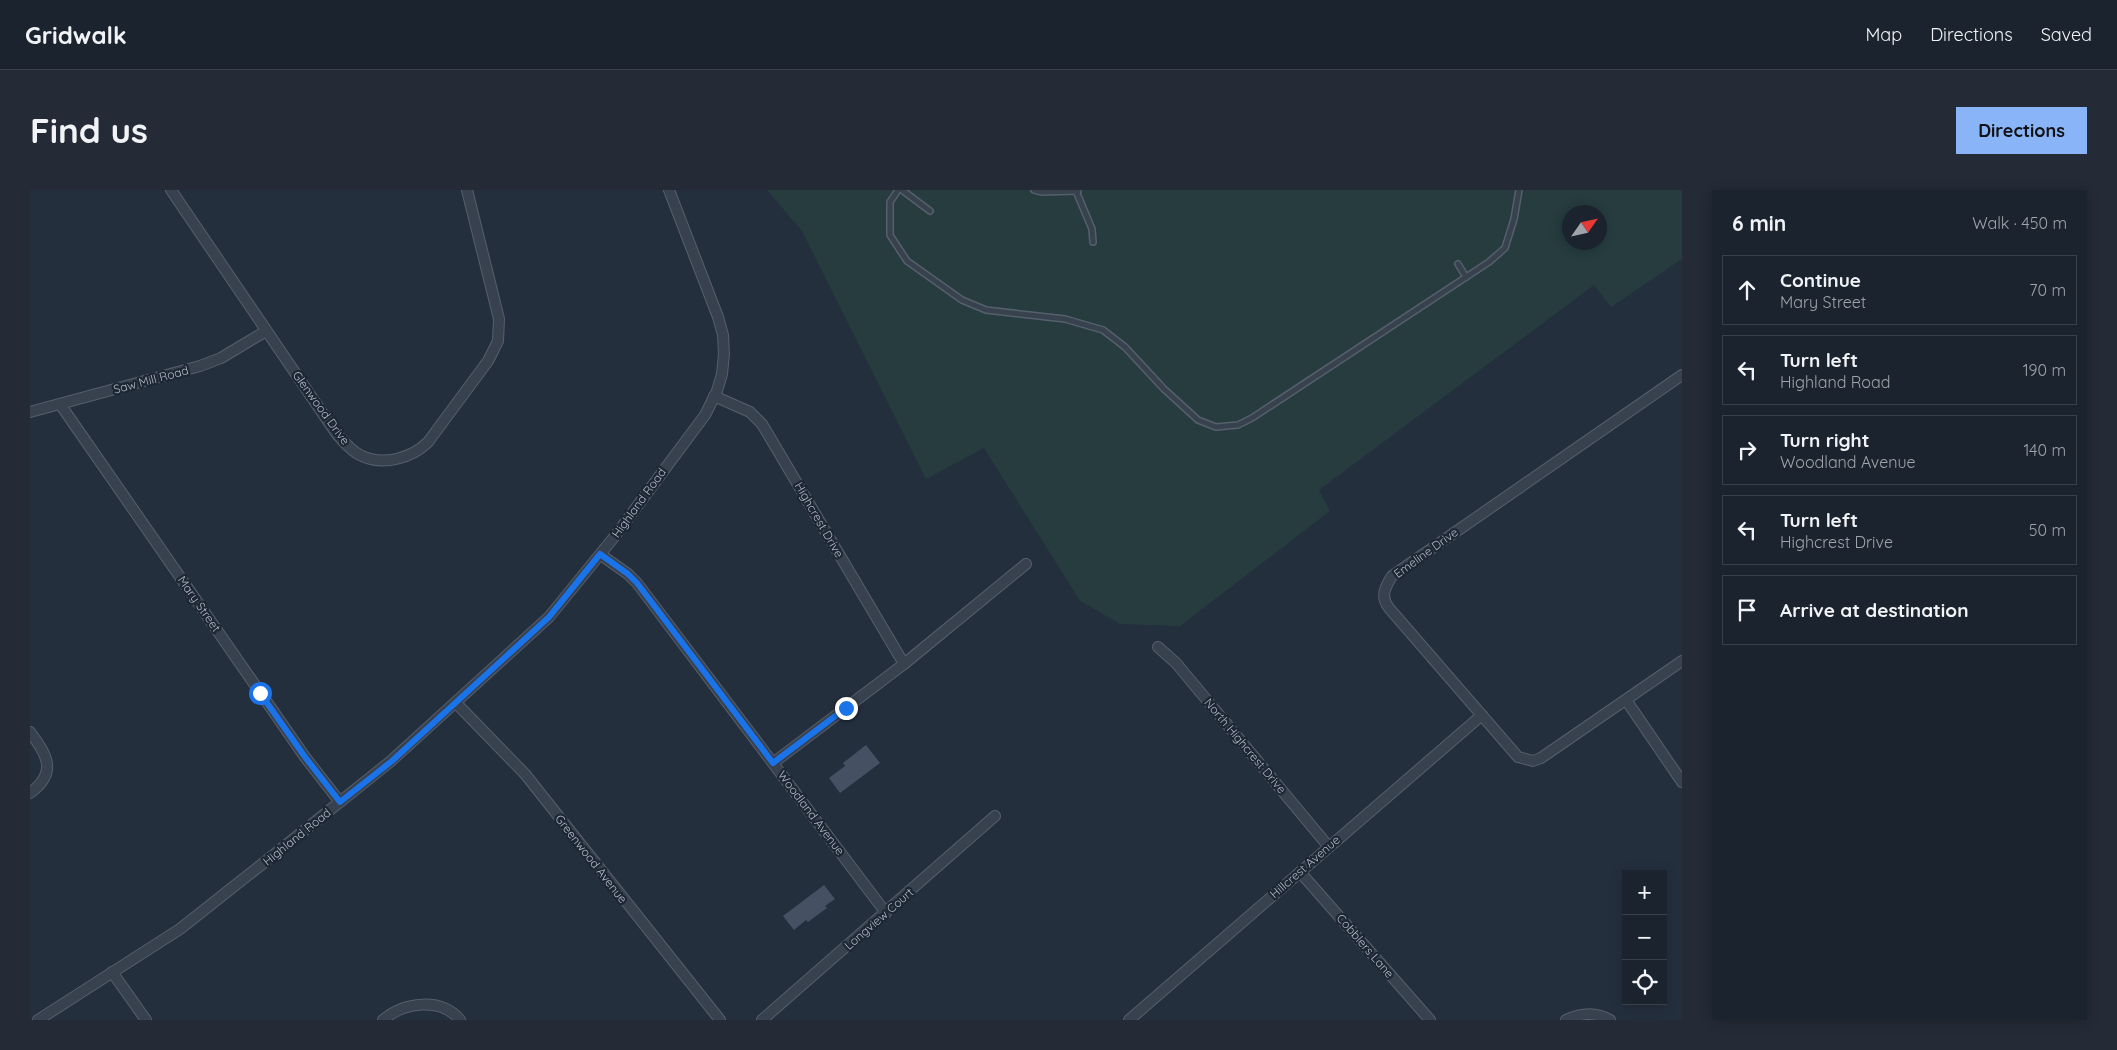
<!DOCTYPE html>
<html lang="en">
<head>
<meta charset="utf-8">
<style>
  :root { --surface:#1b232e; --page:#242b36; --text:#f1f3f6; --muted:#a0a4aa; --line:#39404a; --accent:#8ab4f8 }
  body { margin:0; font-family:Quicksand,sans-serif; background:var(--page); color:var(--text) }
  .controls { position:absolute; right:15px; bottom:15px; display:grid; overflow:hidden; border-radius:0px; box-shadow:0 2px 12px #0003 }
  .controls button { width:45px; height:45px; display:grid; place-items:center; padding:0; border:0; border-bottom:1px solid var(--line); background:var(--surface); color:var(--text); font:25px sans-serif }
  .compass { position:absolute; left:1532px; top:15px; width:45px; height:45px; border-radius:50%; background:var(--surface); box-shadow:0 2px 12px #0003; rotate:56deg }
  .stop { position:absolute; width:15px; height:15px; margin:-11px; border:4px solid #1a73e8; border-radius:50%; background:#fff }
  .stop.end { background:#1a73e8; border-color:#fff; box-shadow:0 1px 5px #0008 }
  .list { margin:0; padding:0; list-style:none }
  h2 { display:flex; justify-content:space-between; align-items:center; height:65px; margin:0; padding:0 20px; font-size:21px }
  h2 small { font-size:16px; font-weight:400; color:var(--muted) }
  .list li { display:grid; grid-template-columns:32px 1fr auto; gap:15px; align-items:center; box-sizing:border-box; height:70px; margin:0 10px 10px; padding:0 10px; border:1px solid var(--line); border-radius:0px }
  .list b { display:block; font-size:19px; white-space:nowrap }
  .list p { margin:0; font-size:16px; white-space:nowrap; color:var(--muted) }
  .list em { font-size:16px; font-style:normal; color:var(--muted) }
  .icon { flex:none; width:28px; height:28px; fill:none; stroke:currentColor; stroke-width:2; stroke-linecap:round; stroke-linejoin:round }
  .map { position:relative; flex:none; width:1652px; height:830px; overflow:hidden; border-radius:0px }
  header { display:flex; align-items:center; gap:30px; box-sizing:border-box; height:70px; padding:0 25px; background:var(--surface); border-bottom:1px solid var(--line) }
  header strong { font-size:24px }
  nav { display:flex; gap:28px; margin-inline-start:auto; font-size:18px }
  .intro { display:flex; align-items:center; justify-content:space-between; box-sizing:border-box; height:120px; padding:0 30px }
  h1 { margin:0; font-size:35px }
  .button { padding:12px 22px; border-radius:0px; background:var(--accent); color:#111; font-size:18px; font-weight:700 }
  main { display:flex; gap:30px; padding:0 30px }
  aside { flex:1; background:var(--surface); border-radius:0px; box-shadow:0 2px 12px #0003 }
  .map>svg:first-child { display:block }
  .green { fill:#263c3f; fill-rule:evenodd }
  .building { fill:#455162 }
  .lines { fill:none; stroke-linecap:round; stroke-linejoin:round }
  .lane-casing { stroke:#565f6c; stroke-width:8 }
  .street-casing { stroke:#565f6c; stroke-width:12 }
  .lane { stroke:#38414e; stroke-width:5 }
  .street { stroke:#38414e; stroke-width:10 }
  .route { stroke:#1a73e8; stroke-width:6 }
  .labels { text-anchor:middle; stroke-width:4.5; stroke-linejoin:round; paint-order:stroke }
  .street-label { font-size:12px; fill:#b4bcc9; stroke:#1d2633 }
</style>
</head>
<body>
<header>
<strong>Gridwalk</strong>
<nav><a>Map</a><a>Directions</a><a>Saved</a></nav>
</header>
<div class="intro"><h1>Find us</h1><a class="button">Directions</a></div>
<main>
<div class="map">
<svg width="1652" height="830" viewBox="0 0 1652 830">
  <rect width="100%" height="100%" fill="#242f3e"/>
  <path class="green" d="M737 0H1652V69L1581 117 1564 95 1289 300 1300 321 1150 436 1090 434 1050 411 954 258 896 289 772 41ZM1540 22H1570V52H1540Z"/>
  <g class="building">
    <polygon points="836,555 850,573 810,603 799,588 815,576 813,573"/>
    <polygon points="794,695 805,709 795,716 797,718 778,732 776,730 764,740 753,726"/>
  </g>
  <g class="lines">
    <defs>
      <g id="lane">
        <polyline points="868,0 860,12 860,45 877,71 932,110 956,120 1035,129 1073,140 1095,157 1134,199 1168,230 1186,237 1208,235 1222,228 1459,72 1475,58 1484,29 1489,0"/>
        <polyline points="872,0 900,21"/>
        <polyline points="1004,0 1011,2 1048,1"/>
        <polyline points="1046,1 1062,39 1063,52"/>
        <polyline points="1428,74 1436,87"/>
      </g>
      <g id="street">
        <path d="M141 0 306 243C314 252 322 262 332 266 354 276 382 268 398 252L458 171 468 151 469 129 437 0"/>
        <path d="M1652 185 1362 386C1355 397 1350 407 1359 418L1488 567 1503 571 1511 568 1652 471"/>
        <polyline points="684,206 720,222 732,234 874,474"/>
        <polyline points="30,214 275,567 310,612"/>
        <polyline points="0,222 170,176 191,168 236,141"/>
        <polyline points="571,365 598,384 607,393 856,723"/>
        <polyline points="1128,457 1146,473 1299,657"/>
        <polyline points="1596,510 1652,592"/>
        <polyline points="426,513 495,584 690,830"/>
        <path d="M0 542C16 564 29 582 0 603"/>
        <polyline points="743,573 874,474 996,374"/>
        <polyline points="1270,682 1400,830"/>
        <polyline points="82,782 116,830"/>
        <polyline points="8,830 150,739 236,671 361,571 519,427 585,346 675,225 687,201 692,184 694,164 693,145 688,127 639,0"/>
        <path d="M353 830C374 812 411 807 430 830"/>
        <polyline points="732,830 965,626"/>
        <polyline points="1099,830 1452,525"/>
        <path d="M1536 830C1551 823 1565 821 1580 830"/>
      </g>
    </defs>
    <use href="#lane" class="lane-casing"/>
    <use href="#street" class="street-casing"/>
    <use href="#lane" class="lane"/>
    <use href="#street" class="street"/>
  </g>
  <g class="lines">
    <polyline class="route" points="230,503 275,567 310,612 362,571 519,427 570,364 598,384 607,393 743,573 816,518"/>
  </g>
  <g class="labels">
    <g class="street-label">
      <text transform="translate(121 190) rotate(-15)" y="4">Saw Mill Road</text>
      <text transform="translate(291 218) rotate(54)" y="4">Glenwood Drive</text>
      <text transform="translate(609 313) rotate(-54)" y="4">Highland Road</text>
      <text transform="translate(789 330) rotate(60)" y="4">Highcrest Drive</text>
      <text transform="translate(1396 363) rotate(-36)" y="4">Emeline Drive</text>
      <text transform="translate(169 414) rotate(55)" y="4">Mary Street</text>
      <text transform="translate(1215 556) rotate(50)" y="4">North Highcrest Drive</text>
      <text transform="translate(781 623) rotate(53)" y="4">Woodland Avenue</text>
      <text transform="translate(267 647) rotate(-39)" y="4">Highland Road</text>
      <text transform="translate(561 669) rotate(52)" y="4">Greenwood Avenue</text>
      <text transform="translate(1275 677) rotate(-41)" y="4">Hillcrest Avenue</text>
      <text transform="translate(849 729) rotate(-41)" y="4">Longview Court</text>
      <text transform="translate(1335 756) rotate(49)" y="4">Cobblers Lane</text>
    </g>
  </g>
</svg>
<div class="controls">
<button>+</button>
<button>−</button>
<button><svg class="icon" aria-label="locate" viewBox="0 0 24 24"><circle cx="12" cy="12" r="6"/><path d="M12 2v4M12 18v4M2 12h4M18 12h4"/></svg></button>
</div>
<svg class="compass" viewBox="-18 -18 36 36"><path d="M0-13l5 13h-10z" fill="#e53935"/><path d="M0 13l5-13h-10z" fill="#a0a4aa"/></svg>
<div class="stop" style="left:230px;top:503px"></div>
<div class="stop end" style="left:816px;top:518px"></div>
</div>
<aside>
<h2>6 min<small>Walk · 450 m</small></h2>
<ul class="list">
<li><svg class="icon" aria-label="ahead" viewBox="0 0 24 24"><path d="M12 20V5M6 11l6-6 6 6"/></svg><div><b>Continue</b><p>Mary Street</p></div><em>70 m</em></li>
<li><svg class="icon" aria-label="left" viewBox="0 0 24 24"><path d="M17 20v-9H6M10 6l-5 5 5 5"/></svg><div><b>Turn left</b><p>Highland Road</p></div><em>190 m</em></li>
<li><svg class="icon" aria-label="right" viewBox="0 0 24 24"><path d="M7 20v-9h11M14 6l5 5-5 5"/></svg><div><b>Turn right</b><p>Woodland Avenue</p></div><em>140 m</em></li>
<li><svg class="icon" aria-label="left" viewBox="0 0 24 24"><path d="M17 20v-9H6M10 6l-5 5 5 5"/></svg><div><b>Turn left</b><p>Highcrest Drive</p></div><em>50 m</em></li>
<li><svg class="icon" aria-label="arrive" viewBox="0 0 24 24"><path d="M6 21V4h12l-3 4 3 4H6"/></svg><div><b>Arrive at destination</b></div></li>
</ul>
</aside>
</main>
</body>
</html>
